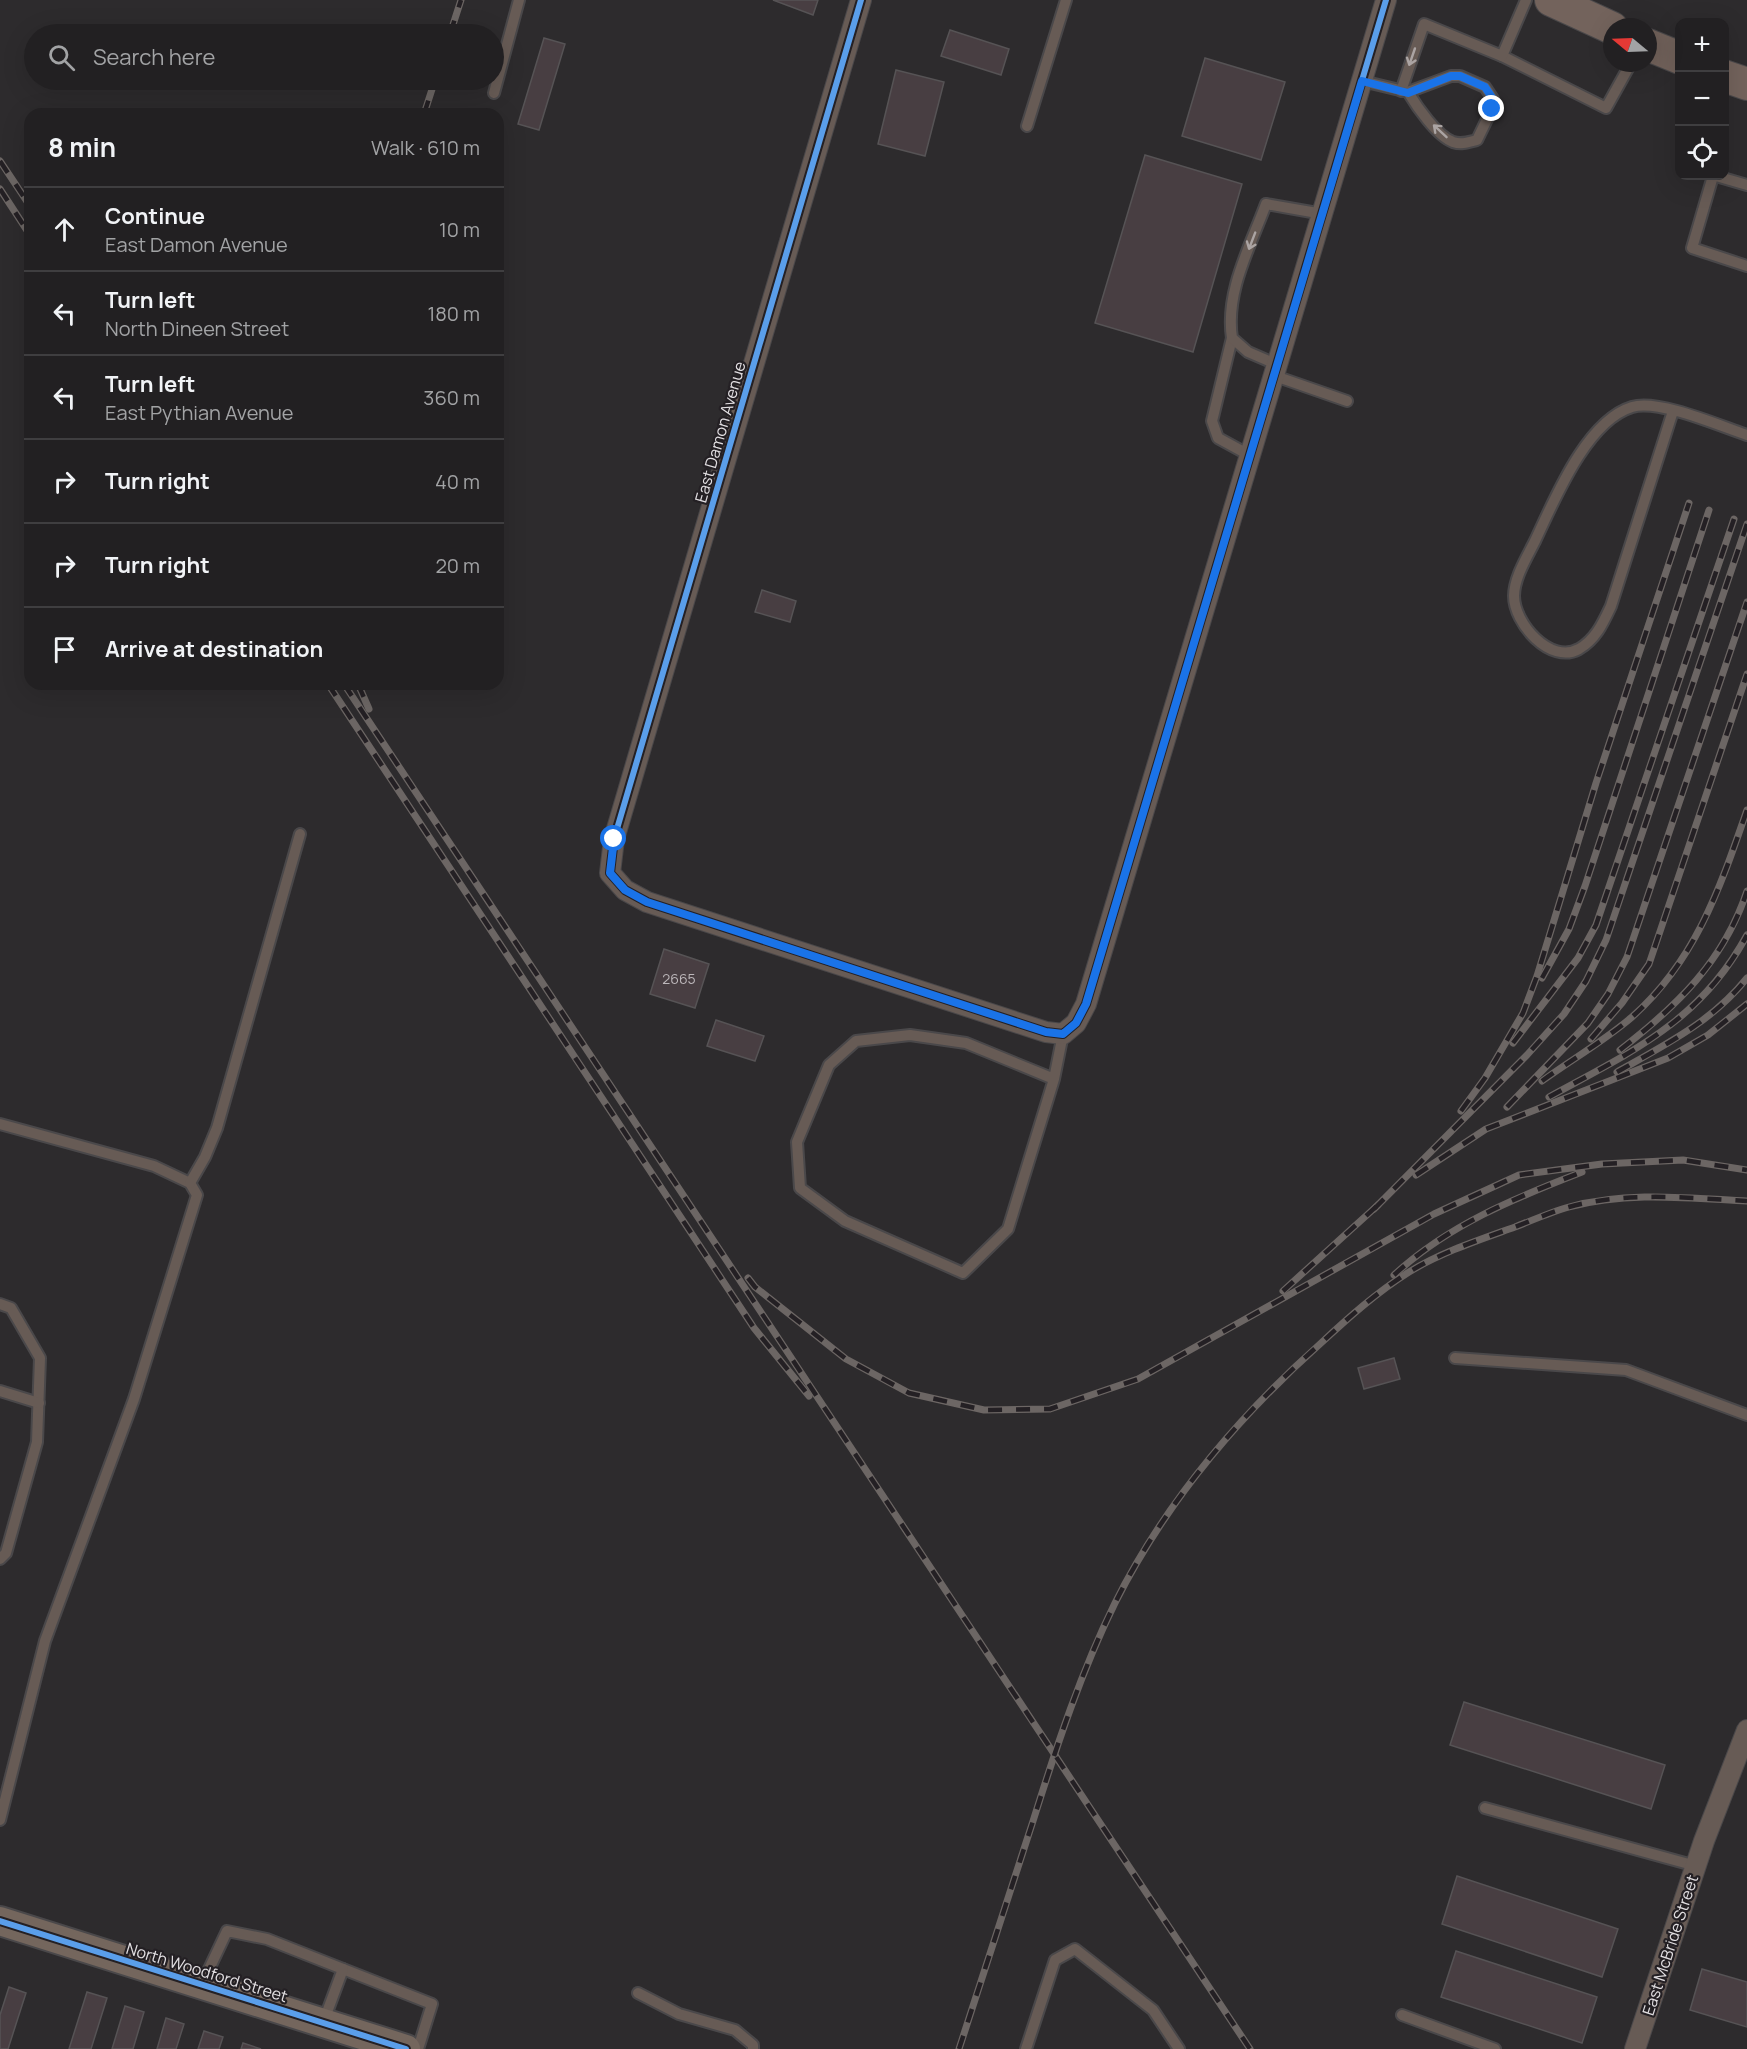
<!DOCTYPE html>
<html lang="en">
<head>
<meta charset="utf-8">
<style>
  :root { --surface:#222022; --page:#2a282a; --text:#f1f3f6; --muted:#a2a3a5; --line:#3f3e40 }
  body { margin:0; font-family:Manrope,sans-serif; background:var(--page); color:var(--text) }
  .controls { position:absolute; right:18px; top:18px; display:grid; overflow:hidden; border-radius:12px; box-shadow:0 6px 24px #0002 }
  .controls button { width:54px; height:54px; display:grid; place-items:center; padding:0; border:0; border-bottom:2px solid var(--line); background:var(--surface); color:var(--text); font:30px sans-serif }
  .compass { position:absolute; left:1603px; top:18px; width:54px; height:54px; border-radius:50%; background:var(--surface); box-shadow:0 6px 24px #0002; rotate:289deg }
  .stop { position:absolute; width:18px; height:18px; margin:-14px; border:4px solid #1a73e8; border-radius:50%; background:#fff }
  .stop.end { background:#1a73e8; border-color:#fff; box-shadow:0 2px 6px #0008 }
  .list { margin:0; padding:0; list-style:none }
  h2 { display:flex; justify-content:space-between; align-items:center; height:78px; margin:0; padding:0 24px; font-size:26px }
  h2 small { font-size:20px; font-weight:400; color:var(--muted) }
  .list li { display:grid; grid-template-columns:39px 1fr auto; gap:18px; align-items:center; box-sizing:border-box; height:84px; padding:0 24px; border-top:2px solid var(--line) }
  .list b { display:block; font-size:22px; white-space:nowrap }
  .list p { margin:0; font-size:20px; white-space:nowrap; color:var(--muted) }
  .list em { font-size:20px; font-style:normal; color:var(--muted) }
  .icon { flex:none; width:33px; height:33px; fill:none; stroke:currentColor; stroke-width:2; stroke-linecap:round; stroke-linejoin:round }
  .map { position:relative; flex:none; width:1747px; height:2049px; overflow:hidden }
  .search { position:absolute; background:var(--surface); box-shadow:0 6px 24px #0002; left:24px; top:24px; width:480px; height:66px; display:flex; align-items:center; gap:15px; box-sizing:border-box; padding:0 21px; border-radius:33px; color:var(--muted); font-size:22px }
  .panel { position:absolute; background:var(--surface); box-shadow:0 6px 24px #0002; left:24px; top:108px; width:480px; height:582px; border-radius:18px }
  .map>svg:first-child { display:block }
  .building { fill:#483e42; stroke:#565355; stroke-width:1.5 }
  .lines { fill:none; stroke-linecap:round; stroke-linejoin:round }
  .lane-casing { stroke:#4a484a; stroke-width:14 }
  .street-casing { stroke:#4a484a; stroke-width:22 }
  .secondary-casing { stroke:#4a484a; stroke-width:32 }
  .primary-casing { stroke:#4a484a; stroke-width:34 }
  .lane { stroke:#675b55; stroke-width:10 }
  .street { stroke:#675b55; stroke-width:20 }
  .secondary { stroke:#74665d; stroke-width:28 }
  .primary { stroke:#73635c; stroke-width:32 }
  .rail-casing { stroke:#6c6664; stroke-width:7 }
  .rail { stroke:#242024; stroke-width:4.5; stroke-dasharray:14; stroke-linecap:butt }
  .cycleway-casing { stroke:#242024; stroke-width:10 }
  .cycleway { stroke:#5a9eea; stroke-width:6 }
  .oneway { stroke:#aba4a3 }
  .route { stroke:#1a73e8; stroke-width:8 }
  .labels { text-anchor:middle; stroke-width:4.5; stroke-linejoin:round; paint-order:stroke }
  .number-label { font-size:14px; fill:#bcb7ba }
  .street-label { font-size:16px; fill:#e2dfe2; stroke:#242024 }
</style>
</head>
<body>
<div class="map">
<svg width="1747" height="2049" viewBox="0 0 1747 2049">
  <rect width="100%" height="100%" fill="#2d2b2d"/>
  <g class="building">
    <polygon points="773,0 818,0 813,15"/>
    <polygon points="950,30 1009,49 1001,75 941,56"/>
    <polygon points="544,38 565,44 539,130 518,124"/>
    <polygon points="1205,58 1285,82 1261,160 1182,136"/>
    <polygon points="896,70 944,82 925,156 878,144"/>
    <polygon points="1145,155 1242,184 1193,352 1095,323"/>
    <polygon points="762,590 796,601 790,622 755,612"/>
    <polygon points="664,949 709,964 695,1008 650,994"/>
    <polygon points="716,1020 764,1036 755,1061 707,1046"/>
    <polygon points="1394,1358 1400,1379 1364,1389 1358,1368"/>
    <polygon points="1464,1702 1665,1765 1651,1809 1450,1745"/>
    <polygon points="1457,1876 1618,1929 1602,1977 1442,1924"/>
    <polygon points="1456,1951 1597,1997 1582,2043 1441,1997"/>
    <polygon points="1702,1969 1747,1982 1747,2027 1690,2010"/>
    <polygon points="9,1987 26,1993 8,2049 0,2049 0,2015"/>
    <polygon points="87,1992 107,1998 91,2049 69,2049"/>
    <polygon points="125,2006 144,2012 133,2049 112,2049"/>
    <polygon points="166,2018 184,2024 176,2049 157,2049"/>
    <polygon points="204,2031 223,2037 219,2049 198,2049"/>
    <polygon points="243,2043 261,2049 241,2049"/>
  </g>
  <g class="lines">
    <defs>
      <g id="lane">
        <polyline points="1502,56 1606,108 1631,63"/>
        <path d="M1362 81 1408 92 1451 76H1460L1485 87 1493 99 1492 109 1477 140C1469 142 1462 145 1453 142 1437 136 1417 107 1408 92"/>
        <polyline points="1401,91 1424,24 1502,56 1526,0"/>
        <polyline points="494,93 519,0"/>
        <polyline points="1027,126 1066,0"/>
        <polyline points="1713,176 1692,248 1747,266"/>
        <polyline points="1716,176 1747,185"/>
        <polyline points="1232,338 1212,421 1218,438 1251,456"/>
        <path d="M1278 365 1248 352 1232 338C1225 292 1250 247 1266 204L1323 214"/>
        <polyline points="1275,376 1347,401"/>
        <path d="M1673 411 1611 606C1603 623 1596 639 1579 649 1550 665 1514 623 1514 596 1514 578 1527 557 1535 541 1554 501 1586 421 1632 407 1659 399 1720 426 1747 435"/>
        <polyline points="1054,1079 966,1043 910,1035 856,1041 829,1065 797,1142 800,1188 845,1221 963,1273 1008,1229 1054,1079 1063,1034"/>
        <polyline points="0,1124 154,1166 190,1183 197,1195 134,1399 45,1641 0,1820"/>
        <polyline points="190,1183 205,1157 217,1128 300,834"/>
        <polyline points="0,1304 11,1308 40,1358 37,1442 6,1553 0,1559"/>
        <polyline points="1455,1358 1626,1370 1747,1415"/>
        <polyline points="0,1391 39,1403"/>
        <polyline points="1485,1808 1696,1866"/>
        <polyline points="343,1969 432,2004 418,2049"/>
        <polyline points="202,1984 227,1931 267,1939 343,1969 323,2023"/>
        <polyline points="638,1993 679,2014 735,2030 753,2045 753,2049"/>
        <polyline points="1402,2015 1495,2049"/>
        <polyline points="1026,2049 1055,1960 1075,1949 1153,2010 1179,2049"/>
      </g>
      <g id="street">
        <polyline points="861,0 614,839 610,873 625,890 647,902 1046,1032 1063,1034 1076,1023 1086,1004 1386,0"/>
        <polyline points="1635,2049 1704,1841 1747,1730"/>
      </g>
      <polyline id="secondary" points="0,1921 406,2049"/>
      <g id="primary">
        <polyline points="1551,0 1612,28"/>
        <polyline points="1648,45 1680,58"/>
        <polyline points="1724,76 1747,84"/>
      </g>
    </defs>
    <use href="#lane" class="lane-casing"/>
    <use href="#street" class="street-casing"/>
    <use href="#secondary" class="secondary-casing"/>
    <use href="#primary" class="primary-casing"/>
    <use href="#lane" class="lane"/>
    <use href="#street" class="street"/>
    <use href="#secondary" class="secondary"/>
    <use href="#primary" class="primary"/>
    <defs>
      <g id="rail">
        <polyline points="450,34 461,0"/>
        <polyline points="424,114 435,80"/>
        <polyline points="0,161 30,206"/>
        <polyline points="0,189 30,235"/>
        <polyline points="328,684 754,1328 809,1396"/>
        <polyline points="344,684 1250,2049"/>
        <polyline points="358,684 369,709"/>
        <polyline points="1542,978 1569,929 1585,886 1709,510"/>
        <polyline points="1591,1039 1622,1003 1649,964 1747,674"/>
        <polyline points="1513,1043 1578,958 1596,925 1734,519"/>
        <path d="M1620 1050C1677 1006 1724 961 1747 891"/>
        <path d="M1617 1072C1665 1045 1713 1021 1747 978"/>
        <path d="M1542 1081C1571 1060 1604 1041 1632 1017 1696 960 1720 888 1747 810"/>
        <path d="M1549 1097C1631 1052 1700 1022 1747 935"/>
        <polyline points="1507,1107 1588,1023 1608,994 1627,957 1747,602"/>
        <polyline points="1461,1111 1485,1078 1523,1013 1537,976 1596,783 1689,503"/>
        <polyline points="1416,1175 1486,1129 1668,1058 1708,1035 1747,1004"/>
        <polyline points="1374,1209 1527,1055 1564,1014 1586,981 1606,940 1747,524"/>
        <path d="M1394 1275C1448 1225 1515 1198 1582 1172"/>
        <polyline points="748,1278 755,1287 846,1359 909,1393 984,1410 1050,1409 1138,1379 1434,1214 1519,1175 1602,1164 1683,1160 1747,1170"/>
        <polyline points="1283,1291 1378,1205"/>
        <path d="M959 2049C984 1972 1009 1895 1034 1818 1057 1745 1081 1672 1115 1603 1165 1503 1237 1418 1320 1344 1348 1318 1377 1292 1409 1272 1442 1252 1479 1240 1515 1227 1533 1220 1551 1212 1569 1207 1627 1191 1688 1198 1747 1201"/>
      </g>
    </defs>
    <use href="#rail" class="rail-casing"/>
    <use href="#rail" class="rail"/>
    <defs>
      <g id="cycleway">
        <polyline points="861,0 614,839 610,873 625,890 647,902 1046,1032 1063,1034 1076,1023 1086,1004 1386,0"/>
        <polyline points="0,1921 406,2049"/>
      </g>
    </defs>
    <use href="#cycleway" class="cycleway-casing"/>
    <use href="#cycleway" class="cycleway"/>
  </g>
  <defs><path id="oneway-shaft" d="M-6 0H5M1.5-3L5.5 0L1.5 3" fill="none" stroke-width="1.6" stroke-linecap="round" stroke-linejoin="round" transform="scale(1.5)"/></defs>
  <g class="oneway">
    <use href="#oneway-shaft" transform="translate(1412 57) rotate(109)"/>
    <use href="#oneway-shaft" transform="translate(1440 131) rotate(-137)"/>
    <use href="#oneway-shaft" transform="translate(1252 241) rotate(111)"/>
  </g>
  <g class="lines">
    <polyline class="route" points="614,839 610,873 625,890 647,902 1046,1032 1063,1034 1076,1023 1086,1004 1362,81 1408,93 1451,76 1460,76 1485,87 1493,99 1492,109"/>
  </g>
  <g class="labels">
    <g class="number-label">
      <text x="679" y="984">2665</text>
    </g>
    <g class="street-label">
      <text transform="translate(720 432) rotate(-74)" y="6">East Damon Avenue</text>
      <text transform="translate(1670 1945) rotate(-72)" y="6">East McBride Street</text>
      <text transform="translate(207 1972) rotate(17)" y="6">North Woodford Street</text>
    </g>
  </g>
</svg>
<div class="controls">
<button>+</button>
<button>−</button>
<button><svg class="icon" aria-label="locate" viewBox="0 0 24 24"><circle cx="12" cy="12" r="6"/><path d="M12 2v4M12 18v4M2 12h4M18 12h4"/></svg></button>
</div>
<svg class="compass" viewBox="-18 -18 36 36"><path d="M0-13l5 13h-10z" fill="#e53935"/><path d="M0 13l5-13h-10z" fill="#a2a3a5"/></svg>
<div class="stop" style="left:614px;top:839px"></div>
<div class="stop end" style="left:1492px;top:109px"></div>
<div class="search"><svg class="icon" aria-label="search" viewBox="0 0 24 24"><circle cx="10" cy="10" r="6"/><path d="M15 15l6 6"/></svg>Search here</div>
<section class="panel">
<h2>8 min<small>Walk · 610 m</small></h2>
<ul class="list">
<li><svg class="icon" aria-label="ahead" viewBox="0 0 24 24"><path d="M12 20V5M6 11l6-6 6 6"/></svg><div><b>Continue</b><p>East Damon Avenue</p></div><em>10 m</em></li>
<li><svg class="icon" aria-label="left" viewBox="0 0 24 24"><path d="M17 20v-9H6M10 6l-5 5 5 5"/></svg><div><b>Turn left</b><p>North Dineen Street</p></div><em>180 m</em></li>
<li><svg class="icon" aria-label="left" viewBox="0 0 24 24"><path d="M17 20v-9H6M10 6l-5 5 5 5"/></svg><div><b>Turn left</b><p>East Pythian Avenue</p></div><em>360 m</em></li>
<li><svg class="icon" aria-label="right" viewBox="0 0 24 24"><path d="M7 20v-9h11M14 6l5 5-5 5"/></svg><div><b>Turn right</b></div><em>40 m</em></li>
<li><svg class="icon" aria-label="right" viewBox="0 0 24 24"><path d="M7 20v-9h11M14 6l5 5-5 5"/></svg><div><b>Turn right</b></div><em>20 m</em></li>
<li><svg class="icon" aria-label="arrive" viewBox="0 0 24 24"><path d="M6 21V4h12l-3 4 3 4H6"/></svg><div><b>Arrive at destination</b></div></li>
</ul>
</section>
</div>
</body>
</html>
